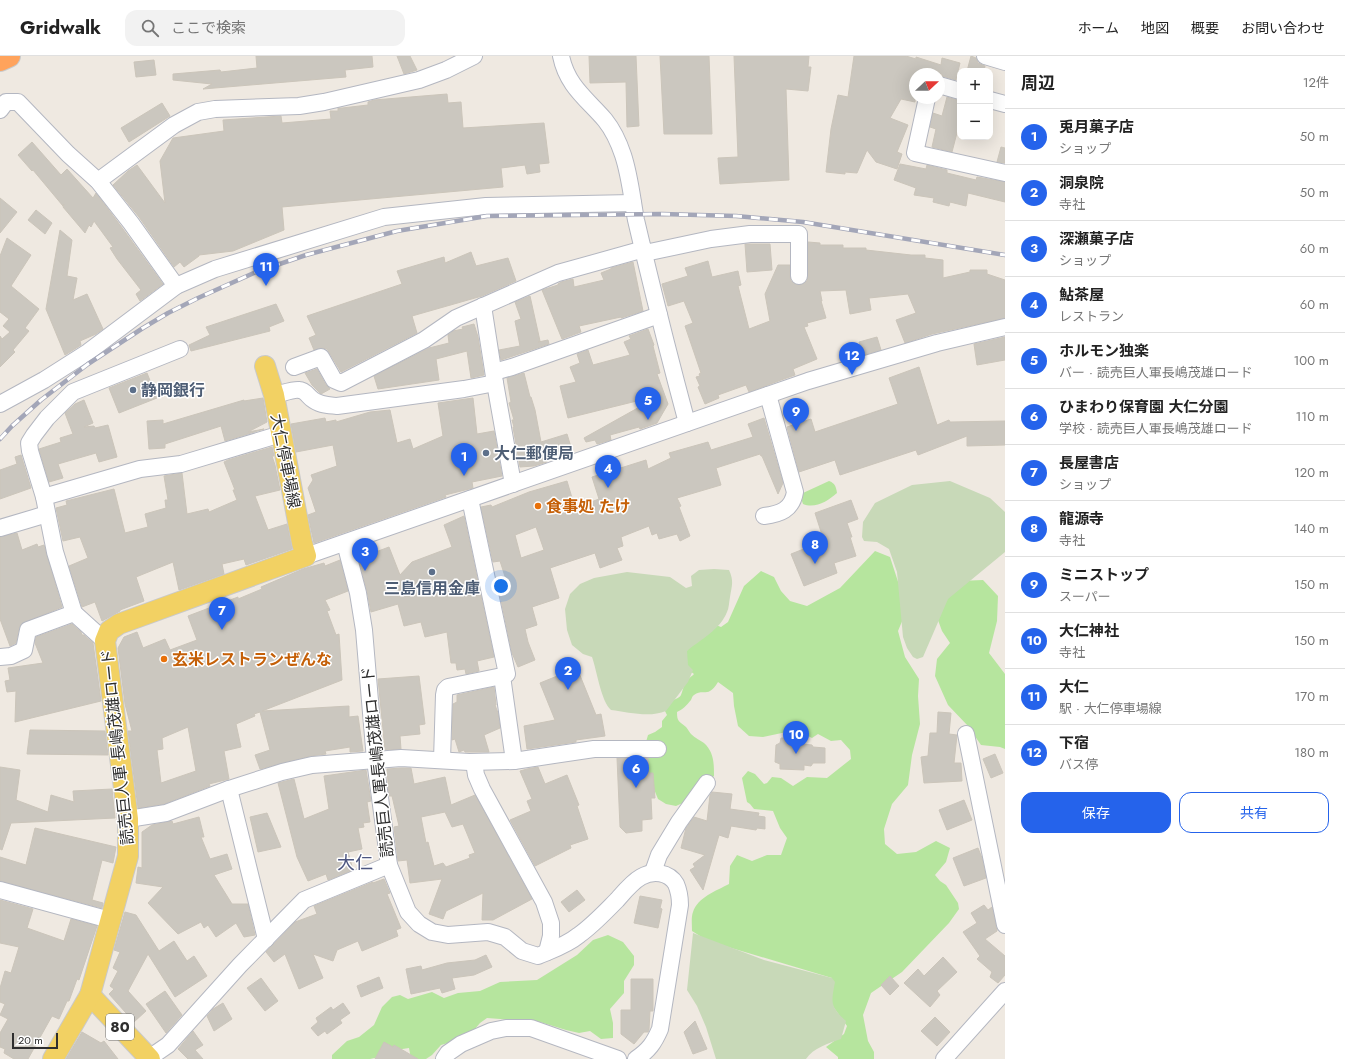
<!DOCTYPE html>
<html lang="ja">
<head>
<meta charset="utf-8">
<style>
  :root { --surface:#fff; --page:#f2f2f2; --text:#222; --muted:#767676; --line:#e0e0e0; --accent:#2563eb }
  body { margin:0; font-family:Jost,"Noto Sans JP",sans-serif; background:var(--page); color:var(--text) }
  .controls { position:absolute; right:12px; top:12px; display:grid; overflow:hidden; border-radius:8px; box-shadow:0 4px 16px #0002 }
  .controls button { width:36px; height:36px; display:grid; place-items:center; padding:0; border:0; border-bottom:1px solid var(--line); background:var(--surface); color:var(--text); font:20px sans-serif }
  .compass { position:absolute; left:909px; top:12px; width:36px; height:36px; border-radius:50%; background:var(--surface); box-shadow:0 4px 16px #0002; rotate:68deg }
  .scale { position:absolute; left:12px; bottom:10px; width:46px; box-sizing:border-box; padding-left:4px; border:2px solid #2e2e2e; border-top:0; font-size:11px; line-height:14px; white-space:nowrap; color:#2e2e2e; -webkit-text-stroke:3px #fff; paint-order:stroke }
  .you { position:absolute; left:501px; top:530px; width:14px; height:14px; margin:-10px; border:3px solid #fff; border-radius:50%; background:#1a73e8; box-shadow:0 0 0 6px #1a73e833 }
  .badge { display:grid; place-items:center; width:26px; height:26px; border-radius:50%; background:var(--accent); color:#fff; font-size:13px; font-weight:700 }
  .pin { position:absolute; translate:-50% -33px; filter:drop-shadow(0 1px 2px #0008) }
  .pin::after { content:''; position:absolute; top:21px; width:14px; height:12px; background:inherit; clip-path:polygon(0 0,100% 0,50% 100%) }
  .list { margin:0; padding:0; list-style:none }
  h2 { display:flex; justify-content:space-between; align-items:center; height:52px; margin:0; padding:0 16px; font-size:17px }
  h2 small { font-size:13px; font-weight:400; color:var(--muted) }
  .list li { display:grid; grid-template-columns:26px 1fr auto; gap:12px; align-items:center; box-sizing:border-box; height:56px; padding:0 16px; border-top:1px solid var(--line) }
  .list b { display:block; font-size:15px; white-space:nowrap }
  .list p { margin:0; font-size:13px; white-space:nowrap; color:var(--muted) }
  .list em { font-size:13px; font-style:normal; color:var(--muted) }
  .actions { display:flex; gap:8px; padding:12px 16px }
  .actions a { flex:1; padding:9px 0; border:1px solid var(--accent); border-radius:12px; text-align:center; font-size:14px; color:var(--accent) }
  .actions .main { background:var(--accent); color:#fff }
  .icon { flex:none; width:22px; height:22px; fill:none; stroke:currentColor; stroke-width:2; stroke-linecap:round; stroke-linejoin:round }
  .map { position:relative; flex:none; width:1005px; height:1003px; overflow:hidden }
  header { display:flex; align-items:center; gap:24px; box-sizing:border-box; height:56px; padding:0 20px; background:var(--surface); border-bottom:1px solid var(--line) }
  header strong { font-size:19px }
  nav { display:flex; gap:22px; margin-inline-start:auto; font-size:14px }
  .search { width:280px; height:36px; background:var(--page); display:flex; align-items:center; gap:10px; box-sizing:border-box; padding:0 14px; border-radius:12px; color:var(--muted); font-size:15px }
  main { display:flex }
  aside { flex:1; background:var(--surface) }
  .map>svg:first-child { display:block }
  .green { fill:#b6e59e }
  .cemetery { fill:#c8d9b8 }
  .building { fill:#cbc7bf; stroke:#cbc5ba; fill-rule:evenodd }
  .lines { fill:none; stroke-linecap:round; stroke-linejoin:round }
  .minor-casing { stroke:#b4b7c1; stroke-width:18 }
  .major-casing { stroke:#c9c9c9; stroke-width:22 }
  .highway-casing { stroke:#c9c9c9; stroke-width:24 }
  .minor { stroke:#fff; stroke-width:16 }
  .major { stroke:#f2d163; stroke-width:20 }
  .highway { stroke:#ffa35c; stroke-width:22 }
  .rail-casing { stroke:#a3a6b8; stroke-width:4.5 }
  .rail { stroke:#fff; stroke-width:3; stroke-dasharray:9; stroke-linecap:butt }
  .service-dot { fill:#5c6f8a; stroke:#fff; stroke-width:1.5 }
  .food-dot { fill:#e8710a; stroke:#fff; stroke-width:1.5 }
  .labels { text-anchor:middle; stroke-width:3; stroke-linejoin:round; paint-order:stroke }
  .shield { fill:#fff; stroke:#6d6d6d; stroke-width:1 }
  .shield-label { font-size:15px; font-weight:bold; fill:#2e2e2e }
  .service-label { font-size:16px; font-weight:bold; fill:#4e5e75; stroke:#fff; text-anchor:start }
  .street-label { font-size:16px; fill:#2e2e2e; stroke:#fff }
  .food-label { font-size:16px; font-weight:bold; fill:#c56008; stroke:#fff; text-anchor:start }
  .quarter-label { font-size:18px; fill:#4d5680; stroke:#fff }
</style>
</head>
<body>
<header>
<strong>Gridwalk</strong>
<div class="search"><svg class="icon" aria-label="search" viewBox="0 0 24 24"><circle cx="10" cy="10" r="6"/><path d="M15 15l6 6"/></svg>ここで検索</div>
<nav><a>ホーム</a><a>地図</a><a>概要</a><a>お問い合わせ</a></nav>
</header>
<main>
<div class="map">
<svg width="1005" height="1003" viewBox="0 0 1005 1003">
  <rect width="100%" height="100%" fill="#efe9e1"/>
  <g class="green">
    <path d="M829 425C835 427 836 431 837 437 828 445 815 453 803 448L802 445 803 437Z"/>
    <path d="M875 495 890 501 902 538 905 558 898 575 905 601 919 623 918 640 920 668 912 699 908 729 892 748 884 773 885 788 897 798 916 796 936 785 950 792 946 806 935 819 940 825 946 829 958 847 959 853 949 867 902 916 871 937 863 959 868 985 874 996V1003H838V1001L826 991 844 978 847 970 832 949V922L708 885 692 875C692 869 691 861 693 856 698 841 716 835 729 828L730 810 737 799 752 805 767 799H781L787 782 780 772 773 755 754 753 750 748 747 746 742 722 748 715 755 718 764 728 767 727 772 721 781 722 793 730 807 721 827 722 851 703 850 694 841 684 831 685 818 678 812 682 796 674 763 681 749 680 738 670 734 650 733 637 718 626C708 643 703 632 694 639 692 640 692 642 691 644 687 649 682 654 677 656 677 666 679 665 686 671 688 673 689 676 691 678 695 682 700 684 704 687 714 696 714 708 714 720L687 745 676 750 666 748 658 743 645 711 642 700 648 679 655 676 662 671V665L667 659 664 653 668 646C685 640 679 641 685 628 686 624 691 621 694 618L685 611 680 604 708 566 721 571 728 566 744 530 761 515 774 521 781 535 790 545 807 550 840 532Z"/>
    <polygon points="983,524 998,540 997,565 989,597 1005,618 1005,693 1000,691 981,689 968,670 948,649 935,620 937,603 950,587 942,575 935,556 960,525"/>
    <polygon points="608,879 623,886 634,900 634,909 624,925 624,937 610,953 613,967 613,982 601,983 590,975 579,977 566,974 540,966 487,962 480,967 474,974 455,985 441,989 432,999 426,1003 411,1003 409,992 396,994 384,1000 370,1003 332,1003 332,999 347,985 359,981 374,969 382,951 392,941 400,939 408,943 432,936 444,942 458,937 480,935 500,926 537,924 577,899 593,884"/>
  </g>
  <g class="cemetery">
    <polygon points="950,425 990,442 1005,456 1005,496 948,543 923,601 917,603 913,601 907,592 903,581 897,516 889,493 877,486 864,485 862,481 863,466 875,447 912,429"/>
    <path d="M714 513 729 514C734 525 732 529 730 541 729 546 729 552 727 556 720 574 701 583 687 595L688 609 693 614 688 626 666 655C649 662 628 656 611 654 601 645 597 615 592 601L583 598 572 589 567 574 565 553 570 538 580 528 594 522 627 516 670 521 686 532 692 530 691 520 699 514Z"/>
    <path d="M693 877 764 904 832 922 835 926C831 947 830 950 846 965L841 983C829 987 813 992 806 1003H716L706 971 697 950 687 934Z"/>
  </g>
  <g class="building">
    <polygon points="256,0 372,0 373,11 345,14 346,21 203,33 212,28 173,24 173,18 220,14 221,16 257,12"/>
    <polygon points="397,0 410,0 417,14 404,18"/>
    <polygon points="589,0 636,0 639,70 627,71 626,26 590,27"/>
    <polygon points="660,0 709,0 712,78 664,78"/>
    <polygon points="734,0 809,0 808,11 811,11 808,35 786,33 789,124 720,128 718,102 738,101"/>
    <polygon points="854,0 906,0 916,3 916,1 941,9 942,2 960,7 958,15 960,15 960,18 957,18 956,24 942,20 942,18 915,18 915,46 901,43 890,62 908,69 897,96 902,98 897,113 876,106 867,94 857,117 845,116 845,118 826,116 831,73 838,39 848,41"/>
    <polygon points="971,0 976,2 978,7 985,10 984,15 967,15"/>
    <polygon points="154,4 156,19 136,21 134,6"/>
    <polygon points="447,38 448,47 461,46 463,72 544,67 549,107 539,108 540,116 527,118 525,109 501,112 503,131 282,151 284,174 233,195 199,199 199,200 184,211 180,206 174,211 139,161 113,129 128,115 137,109 165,147 160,105 173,82 224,75 223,64 281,60 282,67 331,63 330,55 338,55 338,52 342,52 368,49 368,46 374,44"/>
    <polygon points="947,41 960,45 960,65 952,96 932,91 936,73 930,71 933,57 942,60"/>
    <polygon points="162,47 170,60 129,86 121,72"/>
    <polygon points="32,86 61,119 67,113 93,142 96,137 123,173 163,228 140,245 136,238 141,234 117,203 110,192 113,191 94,165 91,171 89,169 85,177 63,151 64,148 63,150 33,114 32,115 18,99"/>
    <polygon points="1001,91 1005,92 1005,107 997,106"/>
    <polygon points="900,108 926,113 927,109 947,114 947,117 976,124 977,121 1005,126 1005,146 968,137 966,150 950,146 949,150 933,146 934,142 914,139 916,132 894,124"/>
    <polygon points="0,142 17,156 0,177"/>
    <polygon points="36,154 52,167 45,178 28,164"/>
    <polygon points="60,174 72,184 67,220 77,222 73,244 87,238 103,273 96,278 80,285 81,289 65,299 46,253"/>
    <polygon points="7,182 31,199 11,230 39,253 25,272 29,275 13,294 15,296 0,311 0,280 2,283 10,276 3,270 9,263 0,256 0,200"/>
    <polygon points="808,186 820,187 820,189 843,189 843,192 866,192 866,194 911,199 925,199 925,202 943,204 943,222 970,216 970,214 987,214 987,218 1005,224 1005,262 932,278 905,287 896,264 916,257 908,238 869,242 871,254 850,258 846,234 820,235 822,245 821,245 826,262 807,267 808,270 804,271 817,303 793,313 795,319 781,324 749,336 746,329 718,339 719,342 705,348 698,331 700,330 696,321 700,320 699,318 701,317 685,270 693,267 684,245 668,250 662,228 688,220 685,212 708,205 712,221 738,215 741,229 738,230 749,273 770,265 765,238 778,209 790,209 790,220 791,225 795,228 799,229 803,228 807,225 808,220"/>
    <polygon points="745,188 770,188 772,214 747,216"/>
    <polygon points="471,196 476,210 508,202 516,225 482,240 412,260 417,277 341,316 327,293 322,292 314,294 309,282 316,279 307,260 402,228 397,215 444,201 445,207"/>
    <polygon points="633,206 643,255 621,262 621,261 579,270 581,276 562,283 542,234 558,229 558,228 561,226 573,223 574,231 604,224 601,217 611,213 611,212"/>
    <polygon points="530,240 540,285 538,286 548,284 549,288 501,304 499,294 520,290 515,265 521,263 515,246"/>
    <polygon points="276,248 284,265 269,271 270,275 191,295 189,289 210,279 206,271"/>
    <polygon points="474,268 478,281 484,319 471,322 467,295 436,303 439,324 378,333 374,320 429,292 449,287 448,279 453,275 463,273 462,271"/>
    <polygon points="648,273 654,289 653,290 660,317 657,318 668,348 657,367 640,373 639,371 610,379 611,384 597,388 595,384 586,386 584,382 661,339 568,362 560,330 576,326 570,311 580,307 577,298 588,294 593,309 630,299 624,286 631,283 629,280"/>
    <polygon points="877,281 881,294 863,299 859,286"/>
    <polygon points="1005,281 1005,304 977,309 974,288"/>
    <polygon points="919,311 937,369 949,364 950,366 1005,365 1005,389 967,390 967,380 918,399 916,394 840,419 835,404 799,416 787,371 811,363 815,376 898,348 889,322"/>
    <polygon points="317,313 326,329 330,333 321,338 312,329 305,317"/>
    <polygon points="147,317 157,342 119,357 109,332"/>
    <polygon points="524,317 530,341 531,341 535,354 541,386 567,378 571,391 546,399 547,406 534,410 520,411 513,371 514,371 512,364 514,364 509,347 511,346 507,322"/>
    <polygon points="263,342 267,366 248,376 264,373 225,385 221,370 165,388 165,392 149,393 147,365 163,364 163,368 244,344 244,345"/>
    <polygon points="473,342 477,378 494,375 502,420 472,426 473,432 445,439 446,441 314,487 308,459 316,456 308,432 313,424 311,419 337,410 333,389 296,396 291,368 325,362 326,366 336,364 336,366 370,356 390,354 397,387 410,383 413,393 443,380 438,347"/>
    <polygon points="84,344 93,367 84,371 94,370 95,372 108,369 117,401 99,406 96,397 58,408 63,422 49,426 39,393 61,386 60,382 73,378 65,357 75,348"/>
    <path d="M764 362 783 427 778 438 762 400H761L760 398 716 412 721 429 677 442 681 450 679 451 690 480 680 485 677 478 659 483 657 477 652 479 649 470 621 481 623 490 617 492 622 504 600 512 595 497 550 512 559 542 532 551 537 569 525 573 528 586 535 604 518 611 512 597 500 539 510 536 500 505 493 506 481 451 491 449 492 451 529 436 567 425 575 452 599 443 592 421 646 404 648 413 671 402 669 397 708 386 711 394 753 381 748 368ZM536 471 544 494 521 502 515 479Z"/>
    <polygon points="272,391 274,400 272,400 275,409 280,434 255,440 268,474 287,468 292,493 246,509 244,503 222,508 224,518 179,534 173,506 136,521 144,545 120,554 120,555 102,565 95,546 82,551 69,510 88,502 80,481 63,485 56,452 67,449 66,445 114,433 125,477 148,471 145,458 166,452 165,444 168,444 164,420 182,417 187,458 208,453 209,456 237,444 233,434 235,434 224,406 228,404"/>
    <polygon points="21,399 31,432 0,443 0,414 17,408 15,401"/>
    <polygon points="851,444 858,463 847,467 852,481 850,481 856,500 834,507 837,517 804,530 791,498 824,485 815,457"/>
    <polygon points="464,460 494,601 477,605 479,615 466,618 465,613 457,614 456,607 451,607 447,576 425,581 421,566 404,570 398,548 371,556 367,535 357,497 363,496 365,500 389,491 400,519 412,506 452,491 444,469"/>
    <polygon points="17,477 22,494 37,488 38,491 44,489 62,551 21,568 19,572 16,587 10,590 0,563 0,481"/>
    <path d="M340 504 348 535 325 544 330 554 327 555 336 579 339 578 342 624 262 655 349 650V661L358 660 363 695 350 696V691L325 695 326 698 310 700 260 713 255 699 270 694 260 656 254 658 255 660 236 668 241 691 224 695 229 723 209 728 210 730 164 748 138 752 128 675H132L125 648 118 592 124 581 137 576 143 592 165 583 170 594 197 584 188 560 238 541V543L262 533 261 531 303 513 324 507 325 510ZM188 671 196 715 161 727 157 694 163 693 162 682Z"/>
    <polygon points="72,568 81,576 82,579 84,579 93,587 101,645 15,666 16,635 7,636 5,625 10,624 8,612 43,607 35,587 36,581"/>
    <polygon points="577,612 596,659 601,658 605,680 576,684 576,686 527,693 524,670 555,664 540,627"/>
    <polygon points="419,620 425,668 419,669 420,678 400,680 401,693 385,694 378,623"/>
    <polygon points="494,631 496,649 495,649 498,657 500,672 484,679 489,696 465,696 464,694 459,696 455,683 452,684 453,648 457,646 457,639"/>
    <polygon points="938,656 951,657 949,678 957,679 954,707 961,707 962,725 924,727 921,701 928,700 930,677 937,677"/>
    <polygon points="30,674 105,675 108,699 27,698"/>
    <polygon points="781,682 803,683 803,688 812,689 813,691 825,692 825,707 813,707 811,710 804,709 804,714 780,713 780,708 775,706 776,689 780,687"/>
    <polygon points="995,698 1003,717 991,722 983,703"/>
    <polygon points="617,702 648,702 649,717 653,717 655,742 651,742 652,763 642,764 642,775 626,777 620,771"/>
    <polygon points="0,711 20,714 16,744 48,756 51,739 74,746 73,735 112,733 115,762 11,767 2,794 0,793"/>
    <polygon points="538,711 545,728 567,719 579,749 577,750 588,783 570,789 571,792 535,810 510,764 531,755 527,745 532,743 520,715 527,713"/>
    <path d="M401 712H411L414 728 445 721 451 749 475 739 532 843 493 864H482L483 837 446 855 443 863 429 858 442 823 410 827 407 804 398 805 394 771 399 770 392 740H389L387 713ZM445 756 452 771 463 768 475 797 469 799 470 802 446 811 443 807 434 810 428 786 426 787 421 761Z"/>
    <polygon points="366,714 371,745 367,746 370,766 363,767 364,771 358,772 362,793 348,796 353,814 328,824 326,818 308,825 297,801 278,727 294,723 304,763 329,753 324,720"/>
    <polygon points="712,736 732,738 730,753 759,757 758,760 765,761 765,773 757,772 756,774 731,770 728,782 719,779 703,834 690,814 695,811 693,808 705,799 681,792 686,772 694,761 707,765 710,739"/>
    <polygon points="964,744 972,764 947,774 939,754"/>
    <polygon points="267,757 281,791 258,796 250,761"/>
    <polygon points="199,761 204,781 201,781 210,803 227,798 232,813 214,819 232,848 248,848 255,879 244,881 236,867 216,881 208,869 204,872 201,866 178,878 148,847 163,831 136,827 138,811 142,812 142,776 152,769 172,765 173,768"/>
    <polygon points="35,772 116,791 113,807 102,804 92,844 103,847 102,852 0,825 0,801 26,809"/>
    <polygon points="978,792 982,802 986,822 964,830 953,802"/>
    <polygon points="384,823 390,837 387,838 401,872 396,874 398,880 362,895 358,885 337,894 333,905 313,898 323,922 299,933 285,898 274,906 266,896 295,866 317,858 314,850 373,826 373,827"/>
    <polygon points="577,834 585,844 569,856 561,846"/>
    <polygon points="640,840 662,844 660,852 662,853 658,872 634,867"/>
    <polygon points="0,844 33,853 27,872 64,885 71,863 97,870 79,924 77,923 69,945 67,945 59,963 52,960 28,1003 14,1003 4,997 5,993 0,991 0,977 8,963 0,959 5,948 0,946 0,932 5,915 11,917 19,891 0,887"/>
    <polygon points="984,849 988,854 992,851 997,875 985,883 1005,900 1005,919 998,927 990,921 992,916 977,903 980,900 963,876 977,867 971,857"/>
    <polygon points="125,856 136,859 159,895 174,885 187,905 194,900 207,920 175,941 148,898 128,935 146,955 134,966 109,938 114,933 110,930 118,915 113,912 120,896 114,894"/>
    <polygon points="486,899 492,911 474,919 452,922 455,933 442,937 440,932 411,938 406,913 421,910 422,914 447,907 475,904"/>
    <polygon points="943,901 957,916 937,935 940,939 930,951 904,927 918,913 924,920"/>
    <polygon points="890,920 899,930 890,939 881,929"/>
    <polygon points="379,921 383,932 361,941 357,930"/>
    <polygon points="261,922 278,945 265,955 247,932"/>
    <polygon points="631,923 653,923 653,955 650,955 649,974 648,976 644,976 634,988 621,978 621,954 631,954"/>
    <polygon points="165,935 182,959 166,977 146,948"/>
    <polygon points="223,947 232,963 214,975 207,960 213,953"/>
    <polygon points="343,947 350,957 340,964 342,967 327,978 325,975 318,980 311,972 318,966 316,962 331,951 333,954"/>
    <polygon points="935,961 950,976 937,990 921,975"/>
    <polygon points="695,965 707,993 693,998 684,976"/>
    <polygon points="193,975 203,989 195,994 203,1003 188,1003 178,993"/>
    <polygon points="82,976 101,987 104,985 118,1003 66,1003"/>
    <polygon points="384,986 393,991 394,989 418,1003 375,1003"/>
  </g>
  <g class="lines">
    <defs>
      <g id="minor">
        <path d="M561 0C567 30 587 43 605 64 613 74 619 87 623 99 630 120 632 143 636 164 652 232 669 300 687 367"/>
        <polyline points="985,0 1005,6"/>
        <polyline points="939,29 960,35"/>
        <polyline points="927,42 915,97 1005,117"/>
        <polyline points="990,44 1005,48"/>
        <polyline points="0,54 6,46 18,46 68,98 98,125 131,167 176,230"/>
        <polyline points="98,125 174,69 198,56 215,53 299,50 324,46 419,24 446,14 474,0"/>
        <polyline points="645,197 711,183 750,178 799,178 799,220"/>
        <polyline points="483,250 495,327 513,428"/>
        <polyline points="294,311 321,301 334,324 341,327 424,284 456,262 558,217 644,193"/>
        <polyline points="494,316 512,311 659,259"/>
        <path d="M274 339C280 338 294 333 299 334 305 334 308 340 312 343 319 349 328 349 337 350L464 333 495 327"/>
        <polyline points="0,348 44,324 88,296 176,230 215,213 384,161 486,150 633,147"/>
        <polyline points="44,441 30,395 29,387 34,379 47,362 73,336 180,293"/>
        <polyline points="470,443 507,618 502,620 514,705"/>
        <path d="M764 460C780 458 792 454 795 436L768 339"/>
        <polyline points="0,472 47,458"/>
        <path d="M345 487 358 537 364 574 375 704 389 809 408 856 419 868 432 876 448 879 488 876 505 881 522 895 538 900C552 894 567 889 579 879 593 869 605 856 617 844 624 836 632 826 641 821 653 814 669 816 676 828 679 835 680 842 680 849L660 973C654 987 649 994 636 1003"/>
        <polyline points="306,500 808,325 937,287 1005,271"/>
        <polyline points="74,557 55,496 44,441 140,413 181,408 281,378"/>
        <polyline points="0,601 11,600 24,594 28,574 74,557 105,585"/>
        <polyline points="966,678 1005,869"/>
        <polyline points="442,704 444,639 445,634 448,631 502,620"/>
        <polyline points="474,706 476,719 482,733 544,846 551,867 551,880 547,896"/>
        <polyline points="229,733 266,883"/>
        <polyline points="128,763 166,757 229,733 282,716 312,709 401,702 469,706 514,705 594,693 658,693"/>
        <polyline points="653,816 659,799 679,766 707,727"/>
        <polyline points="0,834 110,864"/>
        <polyline points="149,1002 168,989 240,909 304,844 389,809"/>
        <polyline points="444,1003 448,997 461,988 491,975 506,972 531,972 618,1003"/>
        <polyline points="944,1003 1005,935"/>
      </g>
      <g id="major">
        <polyline points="90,939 150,1003"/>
        <polyline points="53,1003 90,939 128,800 128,763 105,585 109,575 119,568 306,500 302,487 274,339 265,310"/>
      </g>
      <polyline id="highway" points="0,4 9,0"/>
    </defs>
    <use href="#minor" class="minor-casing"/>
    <use href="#major" class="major-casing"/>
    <use href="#highway" class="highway-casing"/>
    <use href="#minor" class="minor"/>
    <use href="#major" class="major"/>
    <use href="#highway" class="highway"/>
    <defs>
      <polyline id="rail" points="0,383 12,370 41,344 88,308 143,272 168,257 198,242 256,216 306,199 397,175 487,160 662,158 736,160 803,166 1005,199"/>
    </defs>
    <use href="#rail" class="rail-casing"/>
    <use href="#rail" class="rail"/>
  </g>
  <g class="service-dot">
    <circle cx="133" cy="334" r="4"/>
    <circle cx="486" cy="397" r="4"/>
    <circle cx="432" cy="516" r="4"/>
  </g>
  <g class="food-dot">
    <circle cx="538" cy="450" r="4"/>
    <circle cx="164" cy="603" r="4"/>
  </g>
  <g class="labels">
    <rect class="shield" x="106" y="958" width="28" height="26" rx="3"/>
    <g class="shield-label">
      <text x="120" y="976">80</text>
    </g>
    <g class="service-label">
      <text x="141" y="340">静岡銀行</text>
      <text x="494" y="403">大仁郵便局</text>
      <text x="432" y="538" text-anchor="middle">三島信用金庫</text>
    </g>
    <g class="street-label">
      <text transform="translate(286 405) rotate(79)" y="6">大仁停車場線</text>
      <text transform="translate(117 691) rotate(-96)" y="6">読売巨人軍 長嶋茂雄ロード</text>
      <text transform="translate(377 706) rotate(-96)" y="6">読売巨人軍長嶋茂雄ロード</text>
    </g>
    <g class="food-label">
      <text x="546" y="456">食事処 たけ</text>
      <text x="172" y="609">玄米レストランぜんな</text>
    </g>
    <g class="quarter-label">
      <text x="355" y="813">大仁</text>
    </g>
  </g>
</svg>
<div class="controls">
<button>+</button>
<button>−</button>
</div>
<svg class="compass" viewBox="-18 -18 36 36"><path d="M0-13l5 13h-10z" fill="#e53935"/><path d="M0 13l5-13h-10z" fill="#767676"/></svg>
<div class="scale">20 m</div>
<div class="you"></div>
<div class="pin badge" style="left:464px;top:420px">1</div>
<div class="pin badge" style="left:568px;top:634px">2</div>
<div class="pin badge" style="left:365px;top:515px">3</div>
<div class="pin badge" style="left:608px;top:432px">4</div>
<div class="pin badge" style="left:648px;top:364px">5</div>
<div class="pin badge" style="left:636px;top:732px">6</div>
<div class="pin badge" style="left:222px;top:574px">7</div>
<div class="pin badge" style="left:815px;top:508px">8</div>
<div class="pin badge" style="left:796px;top:375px">9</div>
<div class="pin badge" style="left:796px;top:698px">10</div>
<div class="pin badge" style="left:266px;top:230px">11</div>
<div class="pin badge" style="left:852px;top:319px">12</div>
</div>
<aside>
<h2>周辺<small>12件</small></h2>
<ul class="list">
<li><span class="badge">1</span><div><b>兎月菓子店</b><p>ショップ</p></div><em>50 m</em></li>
<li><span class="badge">2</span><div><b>洞泉院</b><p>寺社</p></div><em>50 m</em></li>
<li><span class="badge">3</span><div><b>深瀬菓子店</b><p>ショップ</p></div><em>60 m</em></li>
<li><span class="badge">4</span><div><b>鮎茶屋</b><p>レストラン</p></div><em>60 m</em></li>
<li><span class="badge">5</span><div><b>ホルモン独楽</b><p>バー · 読売巨人軍長嶋茂雄ロード</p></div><em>100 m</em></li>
<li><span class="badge">6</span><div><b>ひまわり保育園 大仁分園</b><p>学校 · 読売巨人軍長嶋茂雄ロード</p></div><em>110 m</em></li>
<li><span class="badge">7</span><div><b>長屋書店</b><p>ショップ</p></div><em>120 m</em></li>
<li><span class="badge">8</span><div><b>龍源寺</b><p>寺社</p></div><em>140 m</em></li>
<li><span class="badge">9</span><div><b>ミニストップ</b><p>スーパー</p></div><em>150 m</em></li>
<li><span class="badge">10</span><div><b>大仁神社</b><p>寺社</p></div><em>150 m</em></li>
<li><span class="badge">11</span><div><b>大仁</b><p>駅 · 大仁停車場線</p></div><em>170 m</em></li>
<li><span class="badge">12</span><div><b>下宿</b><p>バス停</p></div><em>180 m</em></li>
</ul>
<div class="actions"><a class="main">保存</a><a>共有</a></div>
</aside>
</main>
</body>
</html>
